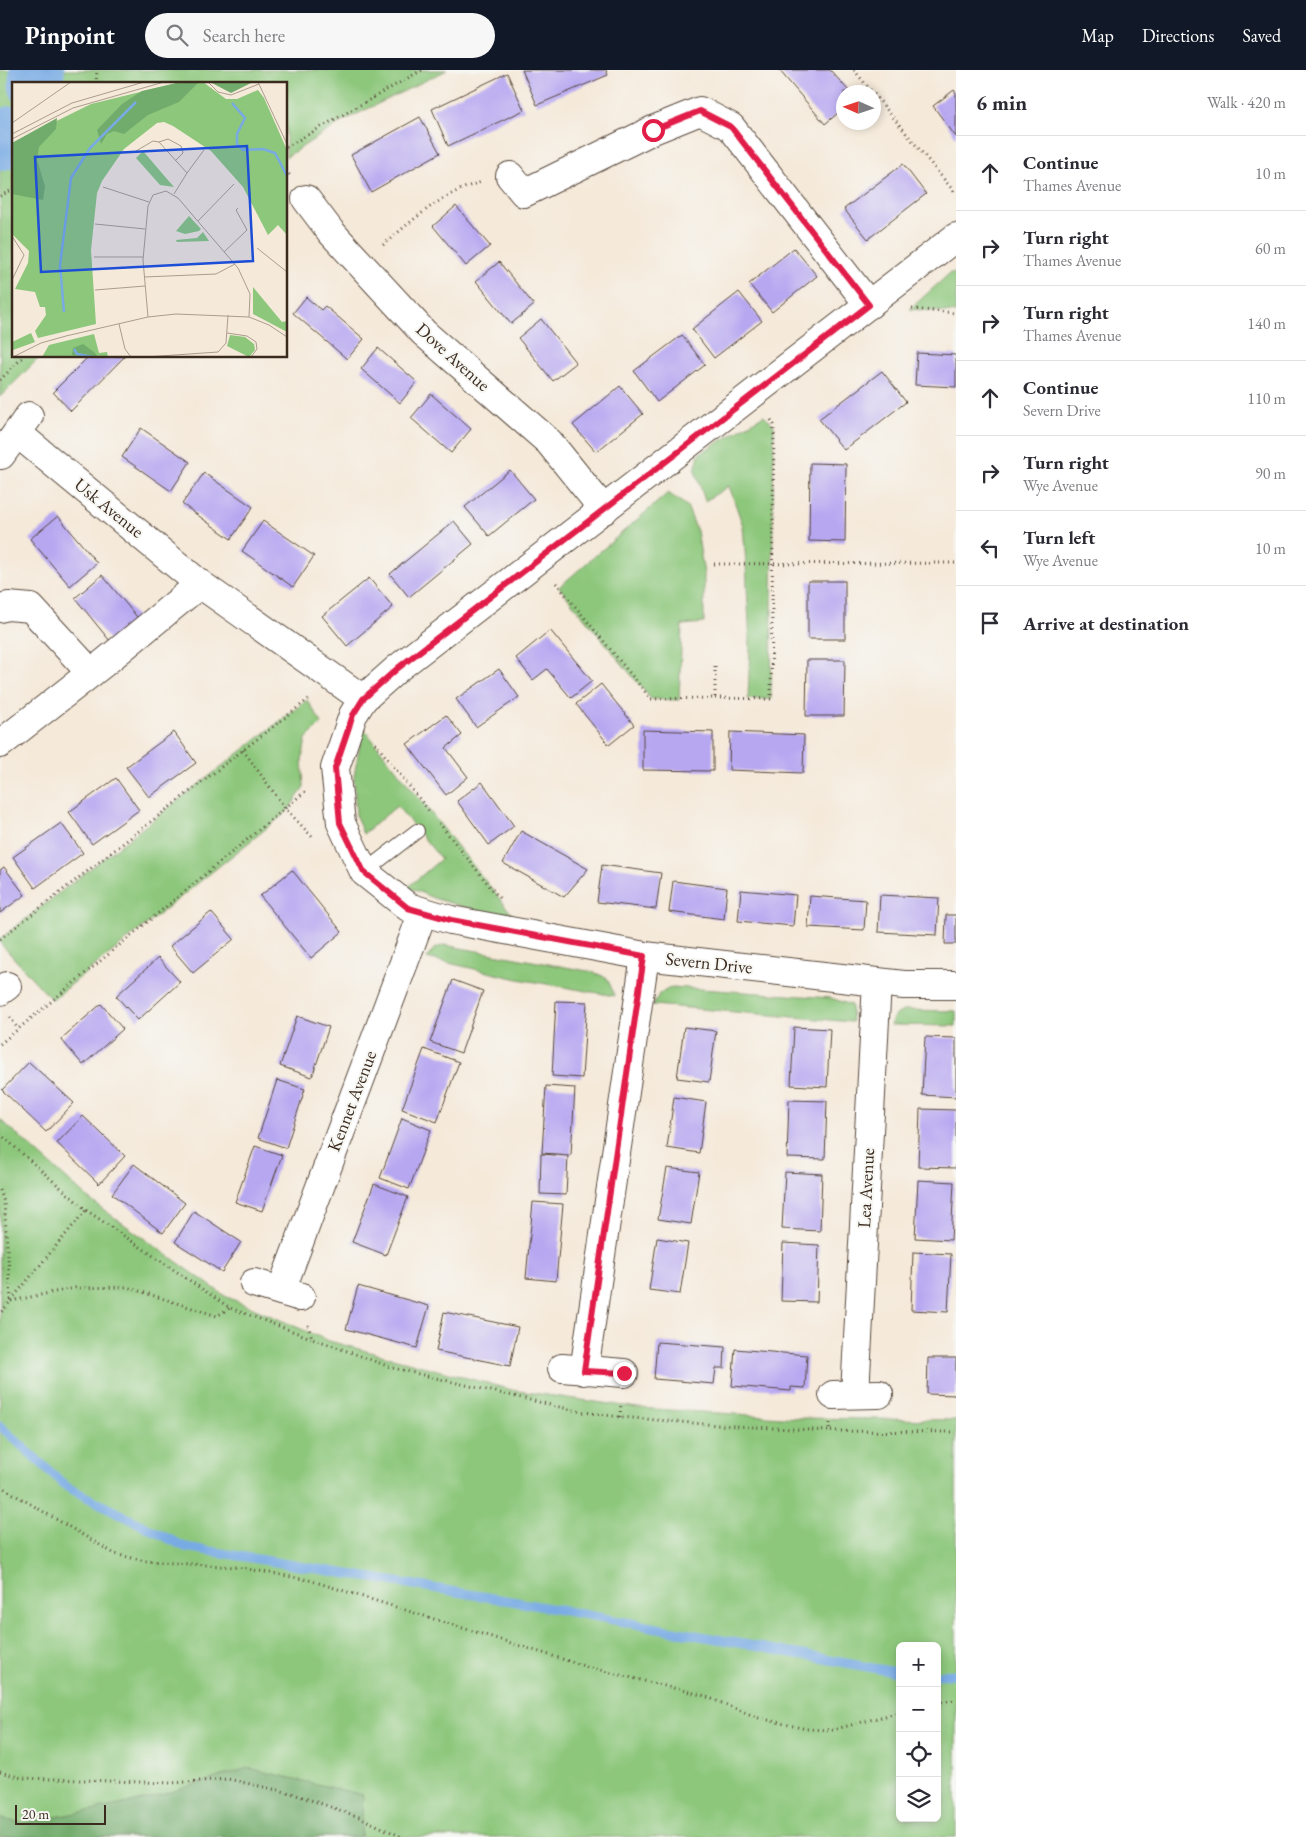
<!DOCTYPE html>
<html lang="en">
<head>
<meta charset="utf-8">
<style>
  :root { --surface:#fff; --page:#f7f7f7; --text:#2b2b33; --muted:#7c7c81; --line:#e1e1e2; --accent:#111827 }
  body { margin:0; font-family:"EB Garamond",serif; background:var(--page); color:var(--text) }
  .controls { position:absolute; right:15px; bottom:15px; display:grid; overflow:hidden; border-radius:8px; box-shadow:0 2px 8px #0003 }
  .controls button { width:45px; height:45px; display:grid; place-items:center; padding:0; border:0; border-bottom:1px solid var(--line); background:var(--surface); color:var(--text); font:25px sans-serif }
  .compass { position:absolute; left:836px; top:15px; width:45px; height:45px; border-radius:50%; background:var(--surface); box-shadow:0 2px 8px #0003; rotate:273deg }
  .scale { position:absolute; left:15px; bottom:12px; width:91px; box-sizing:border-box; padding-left:5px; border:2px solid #3b2a1e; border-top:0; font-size:14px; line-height:18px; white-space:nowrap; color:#3b2a1e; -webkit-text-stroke:4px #f6f6f2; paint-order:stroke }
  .stop { position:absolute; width:15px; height:15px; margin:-11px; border:4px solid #e11d48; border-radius:50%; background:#fff }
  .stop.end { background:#e11d48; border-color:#fff; box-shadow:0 1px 5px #0008 }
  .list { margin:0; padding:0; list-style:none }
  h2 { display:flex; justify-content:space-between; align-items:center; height:65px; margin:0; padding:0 20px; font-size:21px }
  h2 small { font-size:16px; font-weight:400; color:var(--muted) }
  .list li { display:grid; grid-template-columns:32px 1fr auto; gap:15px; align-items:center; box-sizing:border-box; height:75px; padding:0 20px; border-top:1px solid var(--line) }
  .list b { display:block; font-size:19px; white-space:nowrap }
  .list p { margin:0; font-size:16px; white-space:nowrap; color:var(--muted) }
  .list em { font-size:16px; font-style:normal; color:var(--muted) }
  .icon { flex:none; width:28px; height:28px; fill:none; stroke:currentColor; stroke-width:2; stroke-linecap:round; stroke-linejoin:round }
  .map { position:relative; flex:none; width:956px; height:1767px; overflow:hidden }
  header { display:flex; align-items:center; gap:30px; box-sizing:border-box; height:70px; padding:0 25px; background:var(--accent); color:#fff }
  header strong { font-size:24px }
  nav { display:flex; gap:28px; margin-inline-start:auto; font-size:18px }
  .search { width:350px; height:45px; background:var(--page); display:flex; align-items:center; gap:12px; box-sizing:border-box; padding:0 18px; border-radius:28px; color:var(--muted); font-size:19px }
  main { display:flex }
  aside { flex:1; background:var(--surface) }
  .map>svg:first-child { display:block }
  .green { fill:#8dc77c; stroke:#64784d; fill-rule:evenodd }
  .forest { fill:#72ac6c; stroke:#566b45 }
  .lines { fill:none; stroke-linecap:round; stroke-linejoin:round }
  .stream { stroke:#78aae4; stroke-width:9 }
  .river { stroke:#78aae4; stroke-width:55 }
  .building { fill:#b7a7f1 }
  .service-casing { stroke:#57473a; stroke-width:16 }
  .minor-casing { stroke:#57473a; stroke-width:30 }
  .path { stroke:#57473a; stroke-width:3; stroke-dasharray:1 4; stroke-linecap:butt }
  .service { stroke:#fff; stroke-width:14 }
  .minor { stroke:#fff; stroke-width:28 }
  .route { stroke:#e11d48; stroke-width:6 }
  .labels { text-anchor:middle; stroke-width:4; stroke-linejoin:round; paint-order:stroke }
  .street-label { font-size:18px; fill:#3b2a1e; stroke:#f6f6f2 }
  .inset-river { fill:none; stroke:#78aae4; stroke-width:2.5 }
  .inset-road { fill:none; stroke:#ab9d8e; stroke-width:1 }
  .view { fill:#1d4ed8; fill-opacity:0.15; stroke:#1d4ed8; stroke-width:2.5 }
  .inset-edge { fill:none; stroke:#3b2a1e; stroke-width:2.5 }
</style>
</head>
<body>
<header>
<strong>Pinpoint</strong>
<div class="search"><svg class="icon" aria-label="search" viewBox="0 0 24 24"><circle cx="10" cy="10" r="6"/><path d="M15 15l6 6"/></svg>Search here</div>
<nav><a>Map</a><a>Directions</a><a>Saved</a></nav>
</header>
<main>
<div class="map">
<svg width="956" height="1767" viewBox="0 0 956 1767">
  <rect width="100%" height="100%" fill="#f6f6f2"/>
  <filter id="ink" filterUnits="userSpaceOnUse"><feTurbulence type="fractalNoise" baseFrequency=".02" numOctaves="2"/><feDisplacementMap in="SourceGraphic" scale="10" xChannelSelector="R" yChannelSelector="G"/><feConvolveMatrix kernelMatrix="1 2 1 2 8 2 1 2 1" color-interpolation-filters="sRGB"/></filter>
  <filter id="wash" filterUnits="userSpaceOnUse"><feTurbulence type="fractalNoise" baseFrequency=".0096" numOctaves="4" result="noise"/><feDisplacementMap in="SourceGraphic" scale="20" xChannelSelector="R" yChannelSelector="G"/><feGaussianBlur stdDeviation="1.12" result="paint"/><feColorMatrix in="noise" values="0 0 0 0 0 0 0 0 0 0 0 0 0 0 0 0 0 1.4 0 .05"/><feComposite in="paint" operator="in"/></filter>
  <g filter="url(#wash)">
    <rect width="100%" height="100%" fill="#f5e9d9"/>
    <g class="green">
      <polygon points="0,0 447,0 343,51 286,87 286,14 14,14 14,286 41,286 0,327"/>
      <polygon points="950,203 956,203 956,243 910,239"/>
      <polygon points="764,345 774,355 771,629 748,629 750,576 746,494 743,456 729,416 705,431 695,401 699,384"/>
      <polygon points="668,423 687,436 697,461 704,504 704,553 682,555 679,630 651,629 559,517"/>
      <polygon points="307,630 322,653 306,669 302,690 304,717 288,741 52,930 0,873 0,869"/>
      <polygon points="363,658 519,853 433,828 408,817 441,789 397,736 363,764 356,746 354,706"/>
      <polygon points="444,875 593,902 607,908 615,926 518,909 427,888 434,879"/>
      <polygon points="672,917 831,928 851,935 852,952 653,935 659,924"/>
      <polygon points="905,940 956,941 956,956 890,955 894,946"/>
      <path d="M0 1049 90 1130 225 1226 329 1271 512 1320 638 1338 799 1348 956 1350V1767H0ZM900 1576H937V1748H900Z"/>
    </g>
    <polygon class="forest" points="248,1698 363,1725 361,1767 0,1767 0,1749 24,1753 145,1730"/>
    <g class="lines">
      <g class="stream">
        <polyline points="0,1356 67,1417 185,1477 517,1532 900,1603"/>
        <polyline points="937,1605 956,1604"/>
      </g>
      <g class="river">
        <polyline points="36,14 37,0"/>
        <polyline points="0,73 14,63"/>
      </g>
    </g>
    <g id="blocks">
      <g class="building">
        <polygon points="522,0 606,0 608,5 537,35"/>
        <polygon points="779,0 830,0 850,22 844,22 844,38 825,54"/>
        <polygon points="507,3 524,40 448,76 432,39"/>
        <polygon points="954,20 956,23 956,67 933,36"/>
        <polygon points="420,47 440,83 371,122 351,85"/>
        <polygon points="903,94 926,124 868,169 844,139"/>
        <polygon points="456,136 490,176 466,196 433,156"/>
        <polygon points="794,178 817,206 772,242 749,214"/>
        <polygon points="499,192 534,235 511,254 476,211"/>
        <polygon points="739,222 762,251 714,288 692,259"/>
        <polygon points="306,227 321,240 325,236 364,269 347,289 293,243"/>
        <polygon points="541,249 576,293 553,311 518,268"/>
        <polygon points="682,265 705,295 657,332 634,301"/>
        <polygon points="378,278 417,312 400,333 361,299"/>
        <polygon points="917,283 956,285 956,317 915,315"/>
        <polygon points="89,286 125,286 71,341 53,322"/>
        <polygon points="882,301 906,332 844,380 819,349"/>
        <polygon points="620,316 643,344 596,382 573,355"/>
        <polygon points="431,324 471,359 451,383 411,348"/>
        <polygon points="141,358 190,392 171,421 122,387"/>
        <polygon points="810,393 846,394 845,472 809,471"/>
        <polygon points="510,400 534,429 489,466 465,437"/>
        <polygon points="204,403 253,437 231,469 182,434"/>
        <polygon points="58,446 97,493 70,516 30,469"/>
        <polygon points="263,451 314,486 293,517 242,481"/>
        <polygon points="454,451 473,474 409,527 390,504"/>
        <polygon points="102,505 142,553 114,576 75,528"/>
        <polygon points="369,508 393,537 347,576 322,546"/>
        <rect x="808" y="511" width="37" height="58"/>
        <polygon points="550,560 592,611 571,628 547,599 533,610 516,588"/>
        <polygon points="807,590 845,590 844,646 806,646"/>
        <polygon points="499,599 519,627 476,657 456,629"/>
        <polygon points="601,614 634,655 609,675 576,634"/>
        <polygon points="446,645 462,665 446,678 468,707 446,725 407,674"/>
        <polygon points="643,660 713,662 713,701 643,700"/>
        <polygon points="174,662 196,693 149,727 126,697"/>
        <polygon points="730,662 804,665 803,703 729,700"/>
        <polygon points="116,708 139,740 92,774 69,742"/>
        <polygon points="482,712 514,756 489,775 457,731"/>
        <polygon points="61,753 83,783 35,818 13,787"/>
        <polygon points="521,761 588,799 564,827 503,793"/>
        <polygon points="602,795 661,803 656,839 597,832"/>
        <polygon points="4,797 25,825 0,843 0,800"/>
        <polygon points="292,800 342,862 311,888 260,826"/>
        <polygon points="673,811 727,818 724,849 669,842"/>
        <polygon points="741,820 796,825 793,856 738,851"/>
        <polygon points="880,825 939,828 937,865 878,862"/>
        <polygon points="810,826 866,830 864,860 808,857"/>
        <polygon points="211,842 234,869 193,903 170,876"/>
        <polygon points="946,845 956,845 956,874 945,874"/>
        <polygon points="158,888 180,912 138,950 116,926"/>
        <polygon points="453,910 483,921 461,983 430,972"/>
        <polygon points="556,931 587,932 582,1008 552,1006"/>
        <polygon points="101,934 123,959 83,995 61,969"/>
        <polygon points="297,946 329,957 312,1007 280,996"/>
        <polygon points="684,957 716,961 709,1012 677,1008"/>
        <polygon points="794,957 830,959 827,1017 791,1015"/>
        <polygon points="925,967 956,968 956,1027 922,1025"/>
        <polygon points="424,979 459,992 437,1052 402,1039"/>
        <polygon points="29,992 74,1033 46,1062 2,1020"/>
        <polygon points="277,1010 305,1019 286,1078 258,1068"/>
        <polygon points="546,1016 575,1018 571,1085 542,1083"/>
        <polygon points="674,1027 706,1032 699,1083 667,1078"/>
        <polygon points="789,1030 827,1031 825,1089 787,1088"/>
        <polygon points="920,1039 956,1040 956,1098 918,1097"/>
        <polygon points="83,1046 125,1086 99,1114 57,1073"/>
        <polygon points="402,1048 431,1060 409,1119 380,1108"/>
        <polygon points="255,1076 282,1085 262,1141 235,1132"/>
        <polygon points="541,1084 568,1086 566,1125 540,1124"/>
        <polygon points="134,1094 185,1133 163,1163 112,1124"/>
        <polygon points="667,1098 699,1102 691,1154 658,1149"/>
        <polygon points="785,1102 822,1104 820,1161 782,1159"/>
        <polygon points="918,1110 954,1112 951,1170 915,1168"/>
        <polygon points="374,1114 408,1127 386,1185 352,1172"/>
        <polygon points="533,1132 563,1134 556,1211 526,1208"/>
        <polygon points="194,1141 241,1172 222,1202 175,1172"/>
        <polygon points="657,1168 688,1173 680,1224 649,1220"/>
        <polygon points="783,1173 819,1175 817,1232 781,1231"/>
        <polygon points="913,1182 951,1184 948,1242 911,1240"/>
        <polygon points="358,1216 429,1236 417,1278 346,1259"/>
        <polygon points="444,1242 518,1257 510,1296 436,1281"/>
        <polygon points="657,1272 725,1277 724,1298 716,1298 714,1314 654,1309"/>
        <polygon points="735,1279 807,1285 805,1318 791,1317 791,1321 732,1316"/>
        <polygon points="928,1288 956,1288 956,1325 927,1324"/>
      </g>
    </g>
  </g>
  <g filter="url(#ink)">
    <use href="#blocks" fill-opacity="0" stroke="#57473a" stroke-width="1"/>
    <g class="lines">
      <defs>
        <polyline id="service" points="364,802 417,761"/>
        <g id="minor">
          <polyline points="510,106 524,123 653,60 700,41 731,57 869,235"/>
          <polyline points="306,129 331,162 424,263 549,372 604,440"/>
          <polyline points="956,167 398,598 363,629 353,645 335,698 341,753 364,802 408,837 451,850 645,886 904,915 956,915"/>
          <polyline points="17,363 200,514"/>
          <polyline points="1,385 29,346"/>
          <polyline points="0,538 8,536 31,538 91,603"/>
          <polyline points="0,674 104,593 200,514 363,629"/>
          <polyline points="0,921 7,916"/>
          <polyline points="254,1213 301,1227"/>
          <polyline points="281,1221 423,842"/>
          <polyline points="562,1298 624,1303"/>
          <polyline points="584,1301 645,886"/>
          <polyline points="855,1324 877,912"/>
          <polyline points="833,1325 879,1324"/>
        </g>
      </defs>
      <use href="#service" class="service-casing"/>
      <use href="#minor" class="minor-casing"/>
      <g class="path">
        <polyline points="854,0 872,22"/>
        <polyline points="96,14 97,0"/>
        <polyline points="874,24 956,124"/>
        <polyline points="286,77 422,0"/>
        <polyline points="286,100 290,106"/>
        <polyline points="0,126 14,119"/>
        <path d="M383 175C414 149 443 122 482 112"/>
        <polyline points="912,239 956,243"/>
        <polyline points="0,310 24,286"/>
        <polyline points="714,494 956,493"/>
        <polyline points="556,513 651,629 715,628 715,595"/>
        <polyline points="715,628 771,629 774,355 770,348"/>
        <polyline points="375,673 429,741"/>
        <polyline points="243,680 285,738 314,769"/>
        <polyline points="439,753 500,829"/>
        <polyline points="0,869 310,628"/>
        <polyline points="10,947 18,959"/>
        <polyline points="0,974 307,720"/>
        <polyline points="0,1064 86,1140 230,1238 311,1268"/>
        <polyline points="0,1120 4,1132 11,1231 0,1243"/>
        <polyline points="11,1230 86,1140"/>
        <polyline points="11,1231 75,1218 127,1217 217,1246 231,1237"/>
        <polyline points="308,1255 312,1268 393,1298 577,1341 620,1347 717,1355 829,1361"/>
        <polyline points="620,1347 621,1333"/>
        <polyline points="830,1353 829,1361 956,1362"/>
        <polyline points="0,1416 115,1484 145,1491 237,1497 309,1510 591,1598 702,1625 759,1648 806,1659 832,1660 900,1642"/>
        <polyline points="937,1632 956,1630"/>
        <polyline points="0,1702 22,1708 172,1713 228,1709 291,1723 359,1747 402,1767"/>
      </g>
      <use href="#service" class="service"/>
      <use href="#minor" class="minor"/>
    </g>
  </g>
  <g class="lines" filter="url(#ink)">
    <polyline class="route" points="624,1303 584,1301 644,886 451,850 408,838 364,802 340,753 335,698 353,645 363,629 398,598 869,235 731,57 700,41 653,60"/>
  </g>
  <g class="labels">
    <g class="street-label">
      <text transform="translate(453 287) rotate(42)" y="6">Dove Avenue</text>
      <text transform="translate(109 438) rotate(39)" y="6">Usk Avenue</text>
      <text transform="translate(709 893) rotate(6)" y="6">Severn Drive</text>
      <text transform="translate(352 1031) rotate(-69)" y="6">Kennet Avenue</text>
      <text transform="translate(866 1118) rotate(-87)" y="6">Lea Avenue</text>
    </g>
  </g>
  <g transform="translate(12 12)">
    <rect width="275" height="275" fill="#f5e9d9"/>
    <path d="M169 0H191L214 17H225L246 8 252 16 275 68V153L266 143 256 153 231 105 199 69 161 44 152 40 145 41 112 67 90 99 85 111 79 168 84 242 26 256 23 249 34 233 33 225H28L23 210 3 207 16 181 17 169 0 152V61L79 22ZM131 69 155 97 162 105 148 103 124 76ZM177 134 189 147 187 149 173 152 164 149ZM191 150 197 159 165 160 164 158 185 156ZM241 205 270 240 275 239V250L241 232ZM19 251 23 260 1 268 0 260ZM82 252 87 271 95 270 96 275H30L37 263ZM218 253 233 255 242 262 243 268 237 275 215 264Z" fill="#8dc77c"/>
    <path d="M169 0H187L167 20 136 33 112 52 102 49 95 52 89 62 85 48 110 22 130 9ZM198 0H241L219 11ZM45 36 44 47 27 65 25 78 33 104 31 118 0 112V61ZM71 262 82 270 86 275 60 273 61 266Z" fill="#72ac6c"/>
    <path class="inset-river" d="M220 21 233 36 225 52V62L231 68 251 67 263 71 275 94M52 230 48 183 59 96 78 66 124 20M62 267 65 272 80 275"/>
    <path class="inset-road" d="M196 0 206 10 219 13 247 2M246 0 275 62M0 41 59 0M0 52 60 21 132 0M0 57 61 26 152 0M147 60 156 57 169 64 171 71 163 79M124 69 141 59 147 60 175 91 162 112M175 91 192 68M91 105 137 120M186 139 222 102M83 142 133 147M0 154 12 173 0 198M245 166 275 190M212 170 235 148 224 128 226 126M82 175H131M132 195 204 192 223 182M83 208 133 204M136 235 131 178 136 124 141 113 154 109 166 116 226 186 238 212 237 235M107 242 113 267 119 275M215 251 235 254 244 260 245 267 239 275M1 275 29 261 54 254 136 235 164 232 237 235 257 243 275 255M134 275 206 270 214 261 216 233"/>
    <path class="view" d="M235 64 241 179 29 190 23 75Z"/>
    <rect width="275" height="275" class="inset-edge"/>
  </g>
</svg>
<div class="controls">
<button>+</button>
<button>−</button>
<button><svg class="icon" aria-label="locate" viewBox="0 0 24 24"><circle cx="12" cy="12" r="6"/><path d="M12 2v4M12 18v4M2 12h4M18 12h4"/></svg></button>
<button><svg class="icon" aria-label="layers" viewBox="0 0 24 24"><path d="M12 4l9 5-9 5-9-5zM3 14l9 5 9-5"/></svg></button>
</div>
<svg class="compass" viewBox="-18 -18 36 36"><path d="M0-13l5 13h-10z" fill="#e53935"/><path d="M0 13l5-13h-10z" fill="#7c7c81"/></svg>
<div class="scale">20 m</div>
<div class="stop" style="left:653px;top:60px"></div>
<div class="stop end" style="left:624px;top:1303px"></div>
</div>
<aside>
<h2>6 min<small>Walk · 420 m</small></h2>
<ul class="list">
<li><svg class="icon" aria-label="ahead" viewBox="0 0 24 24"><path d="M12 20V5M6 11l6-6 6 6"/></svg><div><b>Continue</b><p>Thames Avenue</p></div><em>10 m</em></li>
<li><svg class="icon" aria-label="right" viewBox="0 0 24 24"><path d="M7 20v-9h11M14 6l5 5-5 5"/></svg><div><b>Turn right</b><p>Thames Avenue</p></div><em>60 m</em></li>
<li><svg class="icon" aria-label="right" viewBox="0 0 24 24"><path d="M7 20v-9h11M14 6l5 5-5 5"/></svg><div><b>Turn right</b><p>Thames Avenue</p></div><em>140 m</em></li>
<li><svg class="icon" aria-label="ahead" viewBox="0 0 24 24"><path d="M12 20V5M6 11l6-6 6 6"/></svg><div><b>Continue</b><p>Severn Drive</p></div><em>110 m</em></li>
<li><svg class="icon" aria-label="right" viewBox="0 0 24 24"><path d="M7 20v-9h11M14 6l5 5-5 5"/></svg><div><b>Turn right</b><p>Wye Avenue</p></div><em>90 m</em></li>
<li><svg class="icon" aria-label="left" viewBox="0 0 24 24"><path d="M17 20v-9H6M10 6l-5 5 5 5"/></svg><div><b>Turn left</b><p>Wye Avenue</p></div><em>10 m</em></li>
<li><svg class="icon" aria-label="arrive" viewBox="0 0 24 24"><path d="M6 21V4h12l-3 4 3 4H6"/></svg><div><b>Arrive at destination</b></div></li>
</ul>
</aside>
</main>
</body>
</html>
